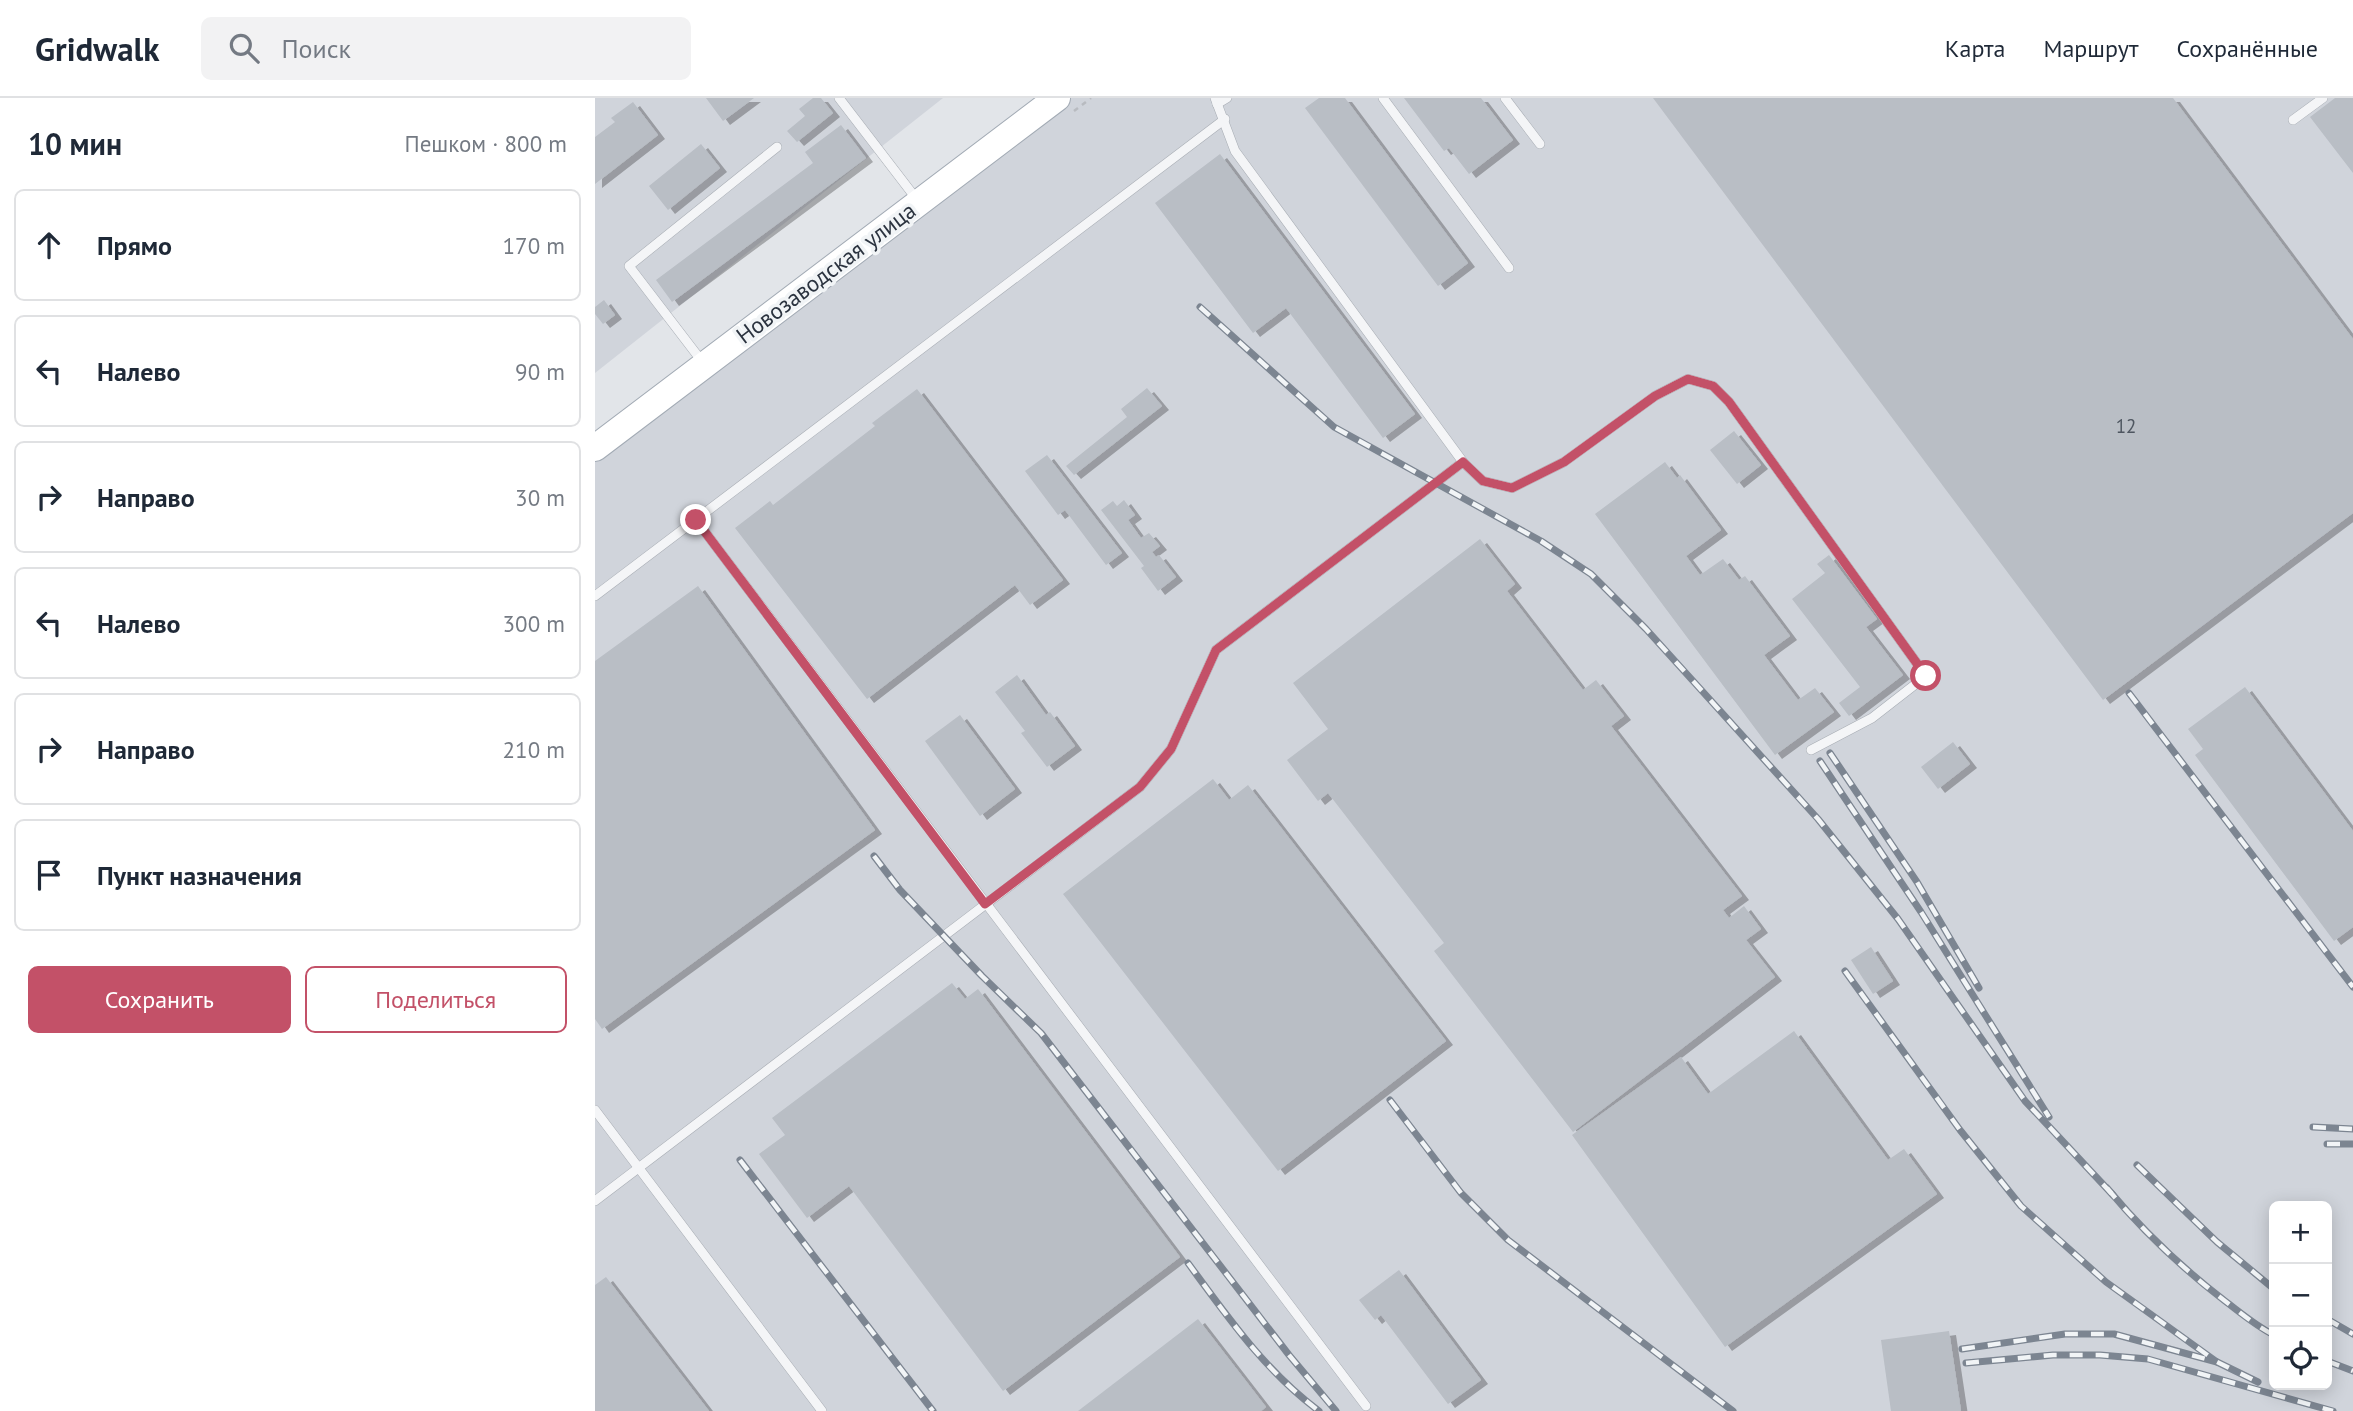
<!DOCTYPE html>
<html lang="ru">
<head>
<meta charset="utf-8">
<style>
  :root { --surface:#fff; --page:#f2f2f3; --text:#1f2937; --muted:#747a83; --line:#e0e1e3; --accent:#c35168 }
  body { margin:0; font-family:"PT Sans",sans-serif; background:var(--page); color:var(--text) }
  .controls { position:absolute; right:21px; bottom:21px; display:grid; overflow:hidden; border-radius:10px; box-shadow:0 4px 18px #0003 }
  .controls button { width:63px; height:63px; display:grid; place-items:center; padding:0; border:0; border-bottom:2px solid var(--line); background:var(--surface); color:var(--text); font:35px sans-serif }
  .stop { position:absolute; width:21px; height:21px; margin:-16px; border:5px solid #c35168; border-radius:50%; background:#fff }
  .stop.end { background:#c35168; border-color:#fff; box-shadow:0 2px 7px #0008 }
  .list { margin:0; padding:0; list-style:none }
  h2 { display:flex; justify-content:space-between; align-items:center; height:91px; margin:0; padding:0 28px; font-size:30px }
  h2 small { font-size:23px; font-weight:400; color:var(--muted) }
  .list li { display:grid; grid-template-columns:46px 1fr auto; gap:21px; align-items:center; box-sizing:border-box; height:112px; margin:0 14px 14px; padding:0 14px; border:2px solid var(--line); border-radius:10px }
  .list b { display:block; font-size:26px; white-space:nowrap }
  .list em { font-size:23px; font-style:normal; color:var(--muted) }
  .actions { display:flex; gap:14px; padding:21px 28px }
  .actions a { flex:1; padding:16px 0; border:2px solid var(--accent); border-radius:10px; text-align:center; font-size:24px; color:var(--accent) }
  .actions .main { background:var(--accent); color:#fff }
  .icon { flex:none; width:38px; height:38px; fill:none; stroke:currentColor; stroke-width:2; stroke-linecap:round; stroke-linejoin:round }
  .map { position:relative; flex:none; width:1758px; height:1313px; overflow:hidden }
  header { display:flex; align-items:center; gap:42px; box-sizing:border-box; height:98px; padding:0 35px; background:var(--surface); border-bottom:2px solid var(--line) }
  header strong { font-size:33px }
  nav { display:flex; gap:38px; margin-inline-start:auto; font-size:24px }
  .search { width:490px; height:63px; background:var(--page); display:flex; align-items:center; gap:18px; box-sizing:border-box; padding:0 24px; border-radius:10px; color:var(--muted); font-size:26px }
  main { display:flex }
  aside { flex:1; background:var(--surface) }
  .map>svg:first-child { display:block }
  .built { fill:#d0d4db; fill-rule:evenodd }
  .building { fill:#b9bec5; filter:url(#shadow) }
  .lines { fill:none; stroke-linecap:round; stroke-linejoin:round }
  .service-casing { stroke:#a7acb3; stroke-width:10 }
  .primary-casing { stroke:#a2aab4; stroke-width:28 }
  .path { stroke:#b8bbc0; stroke-width:2.5; stroke-dasharray:5 5; stroke-linecap:butt }
  .service { stroke:#f4f5f7; stroke-width:9 }
  .primary { stroke:#fff; stroke-width:26 }
  .rail-casing { stroke:#7c8591; stroke-width:7 }
  .rail { stroke:#f1f4f6; stroke-width:4.5; stroke-dasharray:13; stroke-linecap:butt }
  .route { stroke:#c35168; stroke-width:9 }
  .labels { text-anchor:middle; stroke-width:7; stroke-linejoin:round; paint-order:stroke }
  .number-label { font-size:19px; fill:#4e5660 }
  .street-label { font-size:23px; fill:#2b333f; stroke:#f1f4f6 }
</style>
</head>
<body>
<header>
<strong>Gridwalk</strong>
<div class="search"><svg class="icon" aria-label="search" viewBox="0 0 24 24"><circle cx="10" cy="10" r="6"/><path d="M15 15l6 6"/></svg>Поиск</div>
<nav><a>Карта</a><a>Маршрут</a><a>Сохранённые</a></nav>
</header>
<main>
<aside>
<h2>10 мин<small>Пешком · 800 m</small></h2>
<ul class="list">
<li><svg class="icon" aria-label="ahead" viewBox="0 0 24 24"><path d="M12 20V5M6 11l6-6 6 6"/></svg><div><b>Прямо</b></div><em>170 m</em></li>
<li><svg class="icon" aria-label="left" viewBox="0 0 24 24"><path d="M17 20v-9H6M10 6l-5 5 5 5"/></svg><div><b>Налево</b></div><em>90 m</em></li>
<li><svg class="icon" aria-label="right" viewBox="0 0 24 24"><path d="M7 20v-9h11M14 6l5 5-5 5"/></svg><div><b>Направо</b></div><em>30 m</em></li>
<li><svg class="icon" aria-label="left" viewBox="0 0 24 24"><path d="M17 20v-9H6M10 6l-5 5 5 5"/></svg><div><b>Налево</b></div><em>300 m</em></li>
<li><svg class="icon" aria-label="right" viewBox="0 0 24 24"><path d="M7 20v-9h11M14 6l5 5-5 5"/></svg><div><b>Направо</b></div><em>210 m</em></li>
<li><svg class="icon" aria-label="arrive" viewBox="0 0 24 24"><path d="M6 21V4h12l-3 4 3 4H6"/></svg><div><b>Пункт назначения</b></div></li>
</ul>
<div class="actions"><a class="main">Сохранить</a><a>Поделиться</a></div>
</aside>
<div class="map">
<svg width="1758" height="1313" viewBox="0 0 1758 1313">
  <defs>
    <filter id="shadow"><feDropShadow dx="7" dy="4" stdDeviation="0" flood-color="#0004"/></filter>
  </defs>
  <rect width="100%" height="100%" fill="#e2e5e9"/>
  <g class="built">
    <polygon points="0,0 348,0 0,275"/>
    <path d="M462 0H1758V1313H0V350ZM1679 1108H1732V1287H1679Z"/>
  </g>
  <g class="building">
    <polygon points="111,0 159,0 128,23"/>
    <polygon points="218,0 226,0 238,15 202,44 192,33 210,18 204,11"/>
    <polygon points="724,0 750,0 873,165 843,188 710,10"/>
    <polygon points="809,0 886,0 918,42 874,76 854,50 849,53"/>
    <polygon points="1058,0 1578,0 1758,241 1758,415 1508,602"/>
    <polygon points="1740,0 1758,0 1758,75 1715,19"/>
    <polygon points="38,4 63,37 0,86 0,39 20,24 16,20"/>
    <polygon points="246,27 271,60 77,204 61,182 218,65 210,54"/>
    <polygon points="106,46 125,70 73,112 54,88"/>
    <polygon points="625,56 820,316 788,340 691,210 658,235 560,105"/>
    <polygon points="9,202 20,217 8,226 0,216 0,209"/>
    <polygon points="552,290 567,308 479,377 471,368 532,319 526,311"/>
    <polygon points="322,291 468,482 435,507 420,487 272,601 140,430 175,403 178,407 280,328 277,325"/>
    <polygon points="1139,333 1166,367 1142,386 1115,352"/>
    <polygon points="452,357 527,455 511,467 470,412 463,417 430,373"/>
    <polygon points="1070,364 1082,380 1085,377 1126,432 1091,458 1105,477 1128,461 1144,482 1150,478 1195,538 1169,557 1203,602 1220,590 1239,614 1180,657 1000,416"/>
    <polygon points="529,402 540,417 533,422 546,440 554,435 565,448 557,454 561,459 564,457 581,479 563,493 546,470 549,468 506,412 518,403 522,408"/>
    <polygon points="885,441 920,486 912,493 988,592 1001,582 1029,618 1016,628 1147,798 1128,812 1134,820 1149,808 1166,831 1151,842 1180,879 978,1034 839,853 849,845 733,695 723,703 692,662 733,631 698,585"/>
    <polygon points="1234,457 1282,521 1271,529 1308,577 1254,618 1244,605 1265,589 1197,501 1230,475 1222,466"/>
    <polygon points="103,488 280,732 7,931 0,921 0,563"/>
    <polygon points="422,577 451,617 455,614 480,648 452,669 426,635 430,633 400,594"/>
    <polygon points="1650,589 1758,733 1758,829 1739,843 1600,657 1608,651 1593,631"/>
    <polygon points="365,617 420,691 385,718 330,643"/>
    <polygon points="1358,644 1375,666 1343,691 1326,669"/>
    <polygon points="618,681 634,702 653,687 851,943 683,1073 468,796"/>
    <polygon points="1276,849 1298,883 1278,896 1256,862"/>
    <polygon points="357,885 370,901 383,891 585,1159 408,1293 254,1088 212,1120 164,1056 190,1037 177,1020"/>
    <polygon points="1199,933 1293,1062 1309,1051 1342,1096 1130,1249 977,1037 1086,959 1113,996"/>
    <polygon points="804,1172 886,1282 853,1306 786,1217 780,1222 764,1202"/>
    <polygon points="11,1179 114,1313 0,1313 0,1187"/>
    <polygon points="603,1221 671,1309 666,1313 483,1313"/>
    <polygon points="1354,1233 1366,1313 1296,1313 1286,1242"/>
  </g>
  <g class="lines">
    <defs>
      <g id="service">
        <polyline points="244,0 323,103"/>
        <polyline points="620,0 640,53 868,364 888,383 917,390 969,364 1060,298 1093,281 1118,288 1134,304 1331,578 1277,620 1216,652"/>
        <polyline points="788,0 914,170"/>
        <polyline points="910,0 945,46"/>
        <polyline points="622,6 632,0"/>
        <polyline points="1698,22 1728,0"/>
        <polyline points="109,266 34,168 182,49"/>
        <polyline points="101,422 771,1308"/>
        <polyline points="0,498 630,21"/>
        <polyline points="0,1012 227,1313"/>
        <polyline points="0,1103 545,689 576,651 621,552 868,364"/>
      </g>
      <polyline id="primary" points="0,350 462,0"/>
    </defs>
    <use href="#service" class="service-casing"/>
    <use href="#primary" class="primary-casing"/>
    <polyline class="path" points="479,13 496,0"/>
    <use href="#service" class="service"/>
    <use href="#primary" class="primary"/>
    <defs>
      <g id="rail">
        <polyline points="605,209 739,329 946,443 996,476 1051,531 1223,721 1303,821 1430,1003 1518,1097"/>
        <polyline points="1534,595 1758,889"/>
        <polyline points="1235,655 1322,784 1384,890"/>
        <polyline points="1225,663 1326,814 1454,1019"/>
        <polyline points="279,758 305,792 387,878 446,935 694,1257 741,1313"/>
        <polyline points="1250,873 1365,1032 1426,1108 1511,1184 1622,1264"/>
        <polyline points="795,1002 866,1095 913,1142 1138,1313"/>
        <polyline points="1718,1029 1758,1031"/>
        <polyline points="1732,1046 1758,1046"/>
        <polyline points="145,1062 338,1313"/>
        <polyline points="1542,1067 1622,1144 1679,1191"/>
        <path d="M1512 1090C1547 1132 1587 1170 1630 1203 1646 1215 1661 1228 1679 1237"/>
        <path d="M593 1165C632 1218 670 1273 724 1313"/>
        <polyline points="1732,1221 1758,1236"/>
        <polyline points="1367,1251 1470,1236 1519,1236 1622,1264 1663,1284"/>
        <polyline points="1732,1263 1758,1273"/>
        <polyline points="1371,1265 1458,1257 1505,1257 1553,1261 1738,1313"/>
      </g>
    </defs>
    <use href="#rail" class="rail-casing"/>
    <use href="#rail" class="rail"/>
  </g>
  <g class="lines">
    <polyline class="route" points="101,422 390,806 545,689 576,651 621,552 868,364 888,383 917,390 969,364 1060,298 1093,281 1118,288 1134,304 1331,578"/>
  </g>
  <g class="labels">
    <g class="number-label">
      <text x="1531" y="335">12</text>
    </g>
    <g class="street-label">
      <text transform="translate(231 175) rotate(-37)" y="8">Новозаводская улица</text>
    </g>
  </g>
</svg>
<div class="controls">
<button>+</button>
<button>−</button>
<button><svg class="icon" aria-label="locate" viewBox="0 0 24 24"><circle cx="12" cy="12" r="6"/><path d="M12 2v4M12 18v4M2 12h4M18 12h4"/></svg></button>
</div>
<div class="stop" style="left:1331px;top:578px"></div>
<div class="stop end" style="left:101px;top:422px"></div>
</div>
</main>
</body>
</html>
